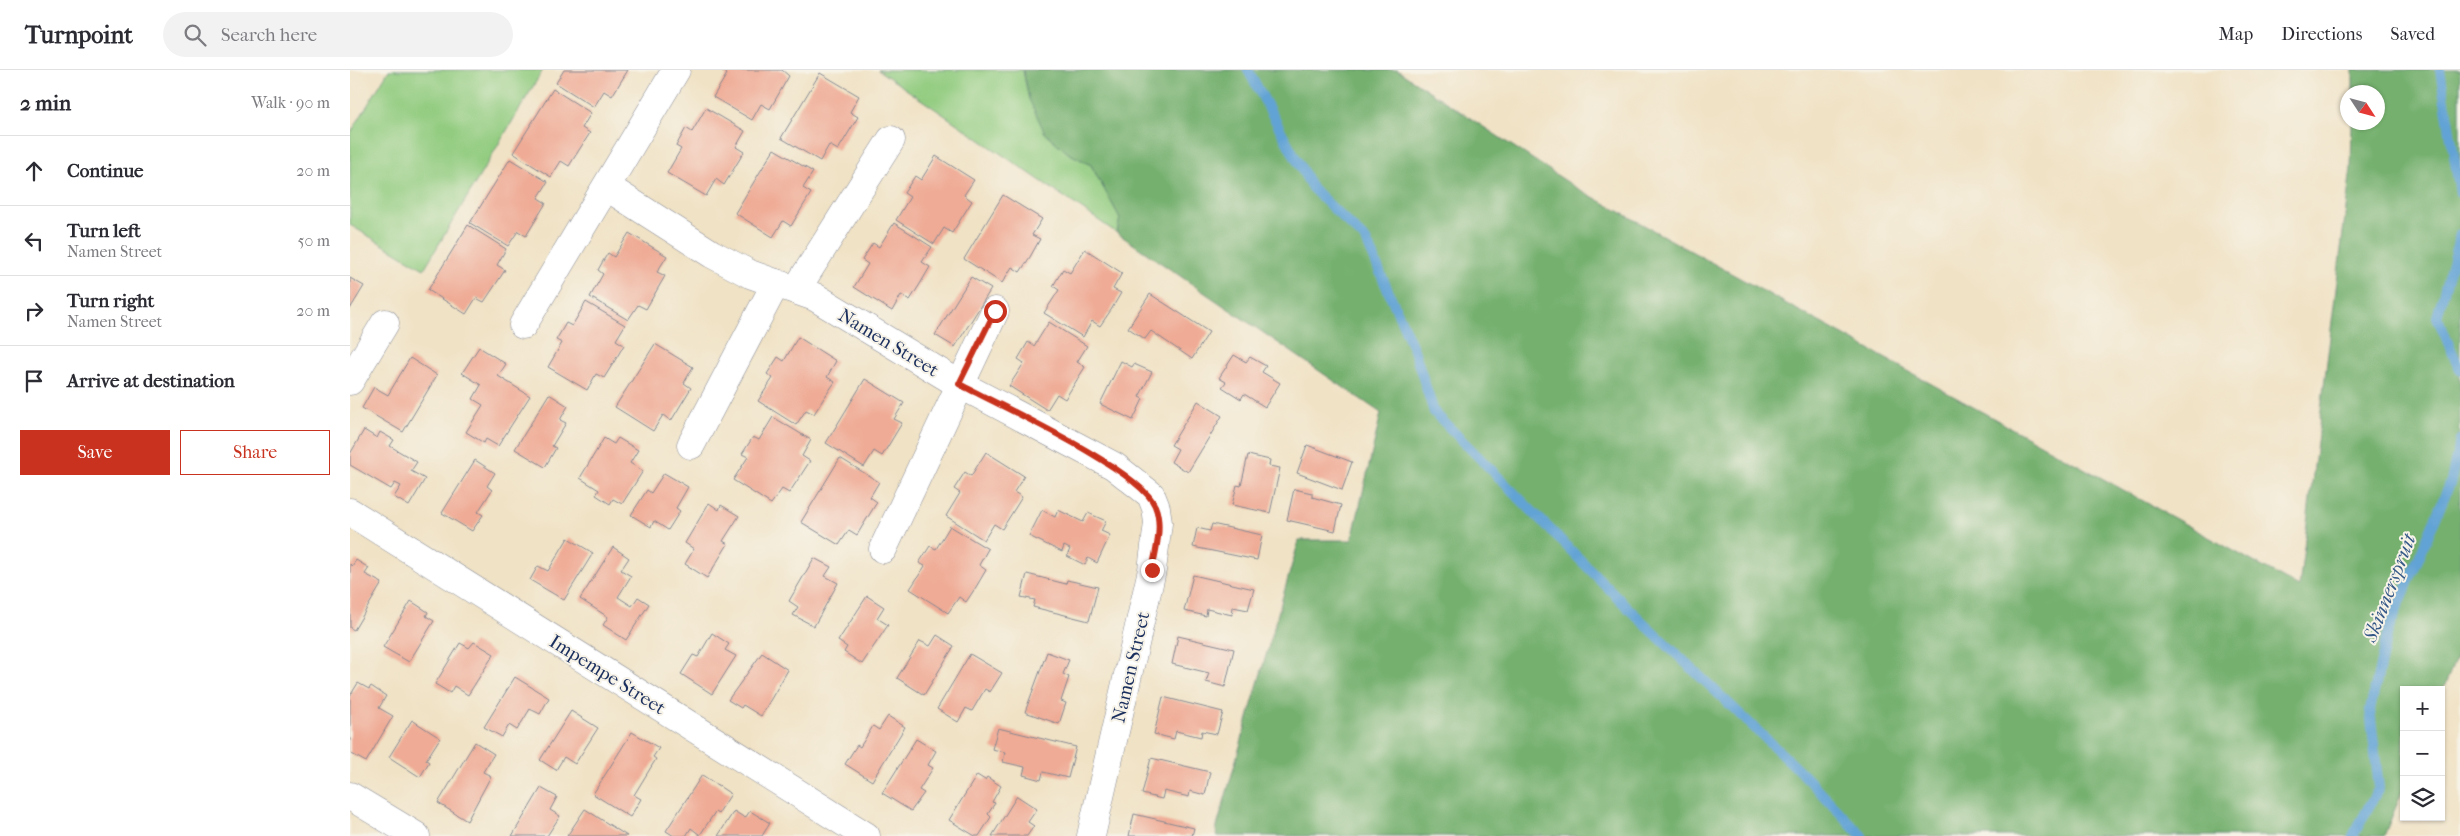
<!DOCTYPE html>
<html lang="en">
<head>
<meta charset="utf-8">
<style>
  :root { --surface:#fff; --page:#f2f2f3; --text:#2b2b33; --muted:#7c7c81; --line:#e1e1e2; --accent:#c8321e }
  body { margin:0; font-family:"IM FELL French Canon",serif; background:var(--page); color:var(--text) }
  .controls { position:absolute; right:15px; bottom:15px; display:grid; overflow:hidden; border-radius:0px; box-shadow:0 1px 4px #0004 }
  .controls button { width:45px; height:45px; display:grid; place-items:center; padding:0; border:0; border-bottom:1px solid var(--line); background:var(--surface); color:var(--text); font:25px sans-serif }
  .compass { position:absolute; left:1990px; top:15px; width:45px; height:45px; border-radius:50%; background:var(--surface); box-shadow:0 1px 4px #0004; rotate:126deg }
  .stop { position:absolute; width:15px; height:15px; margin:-11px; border:4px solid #c8321e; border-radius:50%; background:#fff }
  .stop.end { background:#c8321e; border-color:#fff; box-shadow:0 1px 5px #0008 }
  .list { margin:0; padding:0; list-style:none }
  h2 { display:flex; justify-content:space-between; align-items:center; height:65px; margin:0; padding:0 20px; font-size:21px }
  h2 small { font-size:16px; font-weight:400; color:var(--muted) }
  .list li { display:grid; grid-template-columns:32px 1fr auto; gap:15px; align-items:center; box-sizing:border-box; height:70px; padding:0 20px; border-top:1px solid var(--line) }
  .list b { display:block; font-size:19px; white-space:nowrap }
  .list p { margin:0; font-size:16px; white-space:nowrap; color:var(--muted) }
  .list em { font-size:16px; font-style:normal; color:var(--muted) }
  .actions { display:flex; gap:10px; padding:15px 20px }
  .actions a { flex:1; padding:11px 0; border:1px solid var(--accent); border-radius:0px; text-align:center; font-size:18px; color:var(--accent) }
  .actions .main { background:var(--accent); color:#fff }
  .icon { flex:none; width:28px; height:28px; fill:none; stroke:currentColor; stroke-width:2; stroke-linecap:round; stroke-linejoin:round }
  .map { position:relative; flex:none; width:2110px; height:766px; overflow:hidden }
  header { display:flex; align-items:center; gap:30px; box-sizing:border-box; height:70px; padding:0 25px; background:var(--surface); border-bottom:1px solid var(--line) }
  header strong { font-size:24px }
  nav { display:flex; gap:28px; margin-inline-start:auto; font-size:18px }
  .search { width:350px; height:45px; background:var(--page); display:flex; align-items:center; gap:12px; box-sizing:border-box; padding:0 18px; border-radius:28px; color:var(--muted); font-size:19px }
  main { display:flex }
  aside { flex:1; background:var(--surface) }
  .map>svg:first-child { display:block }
  .green { fill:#92cc80; stroke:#567e6f }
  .forest { fill:#75b06e; stroke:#487066 }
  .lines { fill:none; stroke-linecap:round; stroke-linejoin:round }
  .stream { stroke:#62a3d5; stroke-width:10 }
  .building { fill:#efab95 }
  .minor-casing { stroke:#868892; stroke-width:29 }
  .minor { stroke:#fff; stroke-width:28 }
  .route { stroke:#c8321e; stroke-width:6 }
  .labels { text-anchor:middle; stroke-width:4; stroke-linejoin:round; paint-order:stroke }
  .street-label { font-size:19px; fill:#1b2f5e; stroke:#f7f3e8 }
  .water-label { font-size:20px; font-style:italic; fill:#345888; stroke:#f7f3e8 }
</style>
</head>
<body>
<header>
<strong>Turnpoint</strong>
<div class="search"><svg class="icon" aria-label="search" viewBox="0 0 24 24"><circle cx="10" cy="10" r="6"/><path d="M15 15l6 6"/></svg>Search here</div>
<nav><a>Map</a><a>Directions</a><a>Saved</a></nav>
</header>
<main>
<aside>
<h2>2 min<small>Walk · 90 m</small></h2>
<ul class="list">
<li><svg class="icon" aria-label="ahead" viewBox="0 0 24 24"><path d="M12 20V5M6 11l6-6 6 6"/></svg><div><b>Continue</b></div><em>20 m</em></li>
<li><svg class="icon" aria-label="left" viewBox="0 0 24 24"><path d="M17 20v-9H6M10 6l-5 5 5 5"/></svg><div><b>Turn left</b><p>Namen Street</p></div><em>50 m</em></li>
<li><svg class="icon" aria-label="right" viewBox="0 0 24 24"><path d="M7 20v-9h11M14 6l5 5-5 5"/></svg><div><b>Turn right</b><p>Namen Street</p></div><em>20 m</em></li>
<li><svg class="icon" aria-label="arrive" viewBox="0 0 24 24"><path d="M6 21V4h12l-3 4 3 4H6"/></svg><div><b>Arrive at destination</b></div></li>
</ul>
<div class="actions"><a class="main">Save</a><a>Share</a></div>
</aside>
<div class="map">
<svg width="2110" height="766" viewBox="0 0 2110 766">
  <rect width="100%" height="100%" fill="#f7f3e8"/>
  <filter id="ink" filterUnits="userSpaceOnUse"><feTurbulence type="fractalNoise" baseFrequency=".02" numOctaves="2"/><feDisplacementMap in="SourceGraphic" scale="10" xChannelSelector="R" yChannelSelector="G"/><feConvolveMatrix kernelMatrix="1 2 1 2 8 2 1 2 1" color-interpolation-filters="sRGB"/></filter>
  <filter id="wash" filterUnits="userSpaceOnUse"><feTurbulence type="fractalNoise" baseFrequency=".0096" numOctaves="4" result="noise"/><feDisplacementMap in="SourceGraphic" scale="20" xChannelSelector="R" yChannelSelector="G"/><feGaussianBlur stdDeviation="1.12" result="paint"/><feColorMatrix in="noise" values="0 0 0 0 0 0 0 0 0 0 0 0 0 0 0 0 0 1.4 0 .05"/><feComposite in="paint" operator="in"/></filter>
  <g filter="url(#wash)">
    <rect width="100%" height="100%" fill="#f0e2c5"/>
    <g class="green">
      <polygon points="39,0 193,0 74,199 0,155 0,64"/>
      <polygon points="528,0 673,0 679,29 718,83 741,95 770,148 767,163"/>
    </g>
    <polygon class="forest" points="673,0 1047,0 1225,117 1949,517 2001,98 2002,53 2028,52 2028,22 2003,22 2003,0 2110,0 2110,578 2091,625 2091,620 2054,620 2054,717 2034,766 867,766 866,760 949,470 1002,470 1031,343 767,163 770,148 741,95 718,83 695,63 679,29"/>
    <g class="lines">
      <g class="stream">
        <polyline points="898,0 962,118 1016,170 1064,280 1084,342 1280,540 1453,704 1512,766"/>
        <polyline points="2090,0 2110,123"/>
        <polyline points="2110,164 2087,247 2110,300"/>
        <polyline points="2003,766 2029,718 2020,640 2038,561 2101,411 2110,370"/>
      </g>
    </g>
    <g id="blocks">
      <g class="building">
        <polygon points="214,0 278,0 262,26 254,21 244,37 206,13"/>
        <polygon points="371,0 432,0 439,6 420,39 411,34 402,50 363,27 377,4"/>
        <polygon points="470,3 509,26 500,42 508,47 488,80 479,75 470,91 431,68"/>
        <polygon points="203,19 241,43 232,58 240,63 229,80 219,96 211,91 201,107 163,83"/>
        <polygon points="356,38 395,61 386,77 394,82 374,115 366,109 356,126 317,103 331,79 326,76 336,58 342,62"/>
        <polygon points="424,79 463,102 453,118 461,123 441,156 433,151 423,167 385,143"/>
        <polygon points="586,86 624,110 614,125 622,131 602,163 594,158 584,174 546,150 560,127 554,123 565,106 571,110"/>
        <polygon points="160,89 198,112 188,128 196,133 176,166 168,161 158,176 120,153"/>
        <polygon points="653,125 692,149 682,165 690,169 680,187 670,202 662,197 652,213 614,189"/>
        <polygon points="544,153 582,177 572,192 580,197 570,214 560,230 551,225 542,241 504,217 518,194 512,190 523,173 529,177"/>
        <polygon points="118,155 156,179 147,195 155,200 144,217 134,232 126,228 116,244 78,220"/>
        <polygon points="279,163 317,186 307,202 315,206 296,239 288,235 278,250 240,227 253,204 248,200 253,191 258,183 264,187"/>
        <polygon points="735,179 772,203 763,219 771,223 761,240 750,256 742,251 733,267 694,243 709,220 703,216 713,199 720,203"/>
        <polygon points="621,207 641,219 605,277 585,265"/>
        <polygon points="0,208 14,216 0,239"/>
        <polygon points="800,224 859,262 842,289 801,261 795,269 778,258"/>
        <polygon points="236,232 275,255 266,270 274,275 264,292 254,308 246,304 237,320 198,297 212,273 206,270 216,253 222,256"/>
        <polygon points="699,252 737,276 727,292 735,297 715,329 707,324 697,340 659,316 674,293 668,289 678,272 684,276"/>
        <polygon points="448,267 486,291 477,307 485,312 474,328 464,344 456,340 446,355 408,331 423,308 417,304 428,287 434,291"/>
        <polygon points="305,274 343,297 334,313 341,318 321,351 313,345 303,361 265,337"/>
        <polygon points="129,277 156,294 148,306 180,326 148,376 136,369 134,373 116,362 133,335 123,329 131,315 112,303"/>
        <polygon points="884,285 896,292 900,287 916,296 912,302 930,313 915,337 894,324 891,329 872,317 876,312 869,308"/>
        <polygon points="60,288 87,305 53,362 12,338 24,317 38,325"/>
        <polygon points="771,291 782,297 784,294 802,302 789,327 793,329 783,350 750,334"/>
        <polygon points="515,309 554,333 544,349 552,353 532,386 524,381 514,397 476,373"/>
        <polygon points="199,324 218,336 210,350 216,353 202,376 206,378 195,397 165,379"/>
        <polygon points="848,331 872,346 838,402 821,392 828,379 821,375"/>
        <polygon points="423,347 461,370 452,386 460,391 449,408 439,423 432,419 421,434 383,410 398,387 392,384 403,367 409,370"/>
        <polygon points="14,360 27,368 30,362 44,370 40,376 67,392 61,401 75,409 59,436 44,427 51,416 45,413 41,419 0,395 0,384"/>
        <polygon points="254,368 264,374 268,368 288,380 280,393 293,401 272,434 263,429 260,434 246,425 249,420 230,408"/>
        <polygon points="957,375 1002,392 992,420 947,403"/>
        <polygon points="636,382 674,406 664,422 672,427 652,459 644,454 634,470 596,446 610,423 604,419 615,402 621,406"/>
        <polygon points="898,385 920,390 919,396 930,398 920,443 882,435 887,415 891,416"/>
        <polygon points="490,388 529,412 520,427 527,432 507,465 499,460 489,475 451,452"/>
        <polygon points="125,390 145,403 137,416 142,420 128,442 133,445 122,461 92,443"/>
        <polygon points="314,403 338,417 326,438 330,441 318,460 304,451 301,457 281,445 297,420 301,423"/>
        <polygon points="944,419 962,423 962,427 991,435 985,461 937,450"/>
        <polygon points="359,433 369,440 371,435 389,446 373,471 378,474 357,508 335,494 344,479 335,473"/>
        <polygon points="692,440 705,447 708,440 733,452 738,443 756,451 751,461 760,465 747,493 738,488 735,495 717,486 720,479 714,476 712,482 679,466"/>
        <polygon points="862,454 912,465 907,490 843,477 847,458 860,461"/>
        <polygon points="600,456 638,479 629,495 636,500 626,517 616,532 609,527 598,543 560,519 575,496 569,493 580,476 586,479"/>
        <polygon points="218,468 243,483 214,530 180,510 188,496 198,501"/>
        <polygon points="263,477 279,488 271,500 281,506 268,527 282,536 288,527 299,534 276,570 253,555 258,547 230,529"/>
        <polygon points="464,488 481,497 475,506 488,513 464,556 443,545 448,537 439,531"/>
        <polygon points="6,490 19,498 15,504 32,513 4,560 0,558 0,494 2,496"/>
        <polygon points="677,504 716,514 717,510 748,517 739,551 683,537 685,530 671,527"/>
        <polygon points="843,505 904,519 898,540 883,537 882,545 857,539 856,546 834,541"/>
        <polygon points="517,526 534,537 527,548 538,555 512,594 494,582 497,577 488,571"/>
        <polygon points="61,531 78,542 76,546 84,551 59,592 33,577"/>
        <polygon points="362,563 379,574 375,580 386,586 362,624 331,604 343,585 348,587"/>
        <polygon points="587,565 604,576 574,625 547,608 570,571 580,576"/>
        <polygon points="828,566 884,579 875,617 856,612 859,603 822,594"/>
        <polygon points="124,572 144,584 118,625 104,616 100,623 85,614 110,573 119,578"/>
        <polygon points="697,582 719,590 713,604 719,607 711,631 716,633 709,654 675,642"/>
        <polygon points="412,583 438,600 411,646 393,635 391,638 378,630"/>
        <polygon points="620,584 652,603 640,622 635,619 622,641 616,638 608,652 587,639"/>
        <polygon points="165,607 199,628 190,644 180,639 167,660 159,655 152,667 134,657"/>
        <polygon points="8,613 19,619 21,616 36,626 29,638 43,646 16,692 0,683 0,626"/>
        <polygon points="813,627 873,642 867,664 852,661 851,667 826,661 824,669 804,664"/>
        <polygon points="221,641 248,658 225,694 214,687 206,700 190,690"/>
        <polygon points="538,646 555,657 522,711 495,694 507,675 510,677 523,656 529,660"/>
        <polygon points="62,650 90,668 76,690 79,692 70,707 39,687"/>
        <polygon points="648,658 726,677 718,708 693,702 691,710 673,705 675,697 653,692 655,682 642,679"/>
        <polygon points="282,662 309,678 303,687 306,689 284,725 291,729 280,747 243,724"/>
        <polygon points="566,669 586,681 578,695 583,698 569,720 574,723 561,741 532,723"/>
        <polygon points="125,672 144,684 133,702 141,706 117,751 88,733"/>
        <polygon points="801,688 860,702 855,725 840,721 839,727 814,721 812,729 792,724"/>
        <polygon points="352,705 381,724 368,744 365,742 350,765 341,758 336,766 324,766 316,761"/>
        <polygon points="627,705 635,710 637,707 651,716 642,732 645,733 638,744 641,747 629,766 625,766 599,750"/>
        <polygon points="191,718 207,727 200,740 210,746 197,766 162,766"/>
        <polygon points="667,726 687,739 678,752 684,756 677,766 642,766"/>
        <polygon points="235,739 277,766 217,766"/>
        <polygon points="384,741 395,748 400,741 420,753 412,766 368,766"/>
        <polygon points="784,744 844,758 842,766 779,766"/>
      </g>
    </g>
  </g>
  <g filter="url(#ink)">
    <use href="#blocks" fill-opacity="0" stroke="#868892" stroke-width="1"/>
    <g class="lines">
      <defs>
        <g id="minor">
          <polyline points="257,117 362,184 400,204 465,227 609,314 764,396 801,425 806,438 808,453 802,500 741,766"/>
          <polyline points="446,220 541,70"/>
          <polyline points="173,255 326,0"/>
          <polyline points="0,311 35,253"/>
          <polyline points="341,375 426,213"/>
          <polyline points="0,442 516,766"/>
          <polyline points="533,479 645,241"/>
          <polyline points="0,726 66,766"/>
        </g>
      </defs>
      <use href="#minor" class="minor-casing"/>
      <use href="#minor" class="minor"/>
    </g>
  </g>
  <g class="lines" filter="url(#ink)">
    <path class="route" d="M645 241 609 314C649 335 791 400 805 436 813 455 806 480 802 500"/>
  </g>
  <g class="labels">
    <g class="street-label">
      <text transform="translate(539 272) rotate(31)" y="7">Namen Street</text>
      <text transform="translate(780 597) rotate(-77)" y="7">Namen Street</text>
      <text transform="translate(258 604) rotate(32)" y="7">Impempe Street</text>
    </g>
    <g class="water-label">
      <text transform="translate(2039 518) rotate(-69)" y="7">Skinnerspruit</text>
    </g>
  </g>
</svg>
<div class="controls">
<button>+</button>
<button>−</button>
<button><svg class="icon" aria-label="layers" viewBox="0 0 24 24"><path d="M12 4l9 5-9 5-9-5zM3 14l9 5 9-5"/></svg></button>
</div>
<svg class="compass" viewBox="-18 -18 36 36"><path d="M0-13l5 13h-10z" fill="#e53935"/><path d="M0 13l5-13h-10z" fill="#7c7c81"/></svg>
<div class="stop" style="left:645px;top:241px"></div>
<div class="stop end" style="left:802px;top:500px"></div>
</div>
</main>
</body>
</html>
